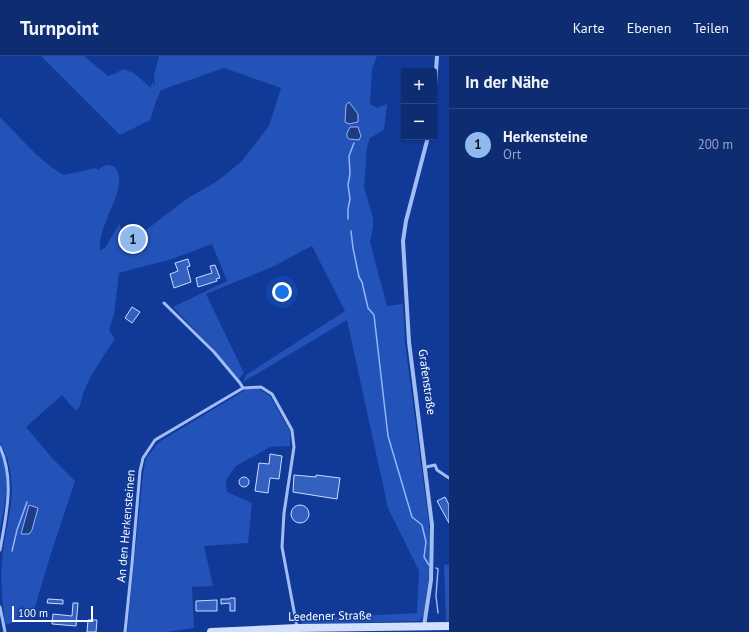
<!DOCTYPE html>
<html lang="de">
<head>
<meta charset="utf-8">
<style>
  :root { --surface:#0d2c72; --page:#1b387a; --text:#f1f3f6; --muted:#9aa7c4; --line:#2d4884; --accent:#90b9f0 }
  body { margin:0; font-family:"PT Sans",sans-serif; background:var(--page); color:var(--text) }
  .controls { position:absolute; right:12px; top:12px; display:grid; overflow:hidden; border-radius:4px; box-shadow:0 1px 3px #0004 }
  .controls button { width:36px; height:36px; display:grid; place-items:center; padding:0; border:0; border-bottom:1px solid var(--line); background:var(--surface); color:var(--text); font:20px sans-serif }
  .scale { position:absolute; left:12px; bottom:10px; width:81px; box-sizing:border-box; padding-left:4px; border:2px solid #fff; border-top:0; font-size:11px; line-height:14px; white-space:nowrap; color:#fff; -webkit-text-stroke:3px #113a98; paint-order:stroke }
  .you { position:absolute; left:282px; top:236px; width:14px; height:14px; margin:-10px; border:3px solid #fff; border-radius:50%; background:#1a73e8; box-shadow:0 0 0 6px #1a73e833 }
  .badge { display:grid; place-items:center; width:26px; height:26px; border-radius:50%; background:var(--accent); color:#111; font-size:13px; font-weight:700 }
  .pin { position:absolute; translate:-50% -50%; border:2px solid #fff; box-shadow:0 1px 4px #0006 }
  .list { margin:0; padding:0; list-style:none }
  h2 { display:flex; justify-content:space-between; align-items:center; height:52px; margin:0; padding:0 16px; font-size:17px }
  h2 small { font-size:13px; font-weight:400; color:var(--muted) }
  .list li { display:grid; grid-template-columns:26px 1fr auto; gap:12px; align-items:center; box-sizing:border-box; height:72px; padding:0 16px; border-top:1px solid var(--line) }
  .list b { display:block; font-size:15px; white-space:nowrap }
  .list p { margin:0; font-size:13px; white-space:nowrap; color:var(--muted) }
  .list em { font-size:13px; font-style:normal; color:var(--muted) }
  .map { position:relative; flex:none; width:449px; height:576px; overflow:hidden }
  header { display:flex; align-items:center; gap:24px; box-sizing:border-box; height:56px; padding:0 20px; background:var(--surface); border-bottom:1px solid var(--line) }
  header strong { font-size:19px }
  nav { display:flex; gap:22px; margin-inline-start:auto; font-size:14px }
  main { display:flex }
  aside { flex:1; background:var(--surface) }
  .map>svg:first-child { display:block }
  .green { fill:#2352b8 }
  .water { fill:#1e3c84; stroke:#94b5f7 }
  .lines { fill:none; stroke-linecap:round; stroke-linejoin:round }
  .stream { stroke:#94b5f7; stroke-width:1.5 }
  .building { fill:#3460bf; stroke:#cadbfe }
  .lane { stroke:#a2bcf4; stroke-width:3 }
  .street { stroke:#a2bcf4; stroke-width:4 }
  .secondary { stroke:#d2dffd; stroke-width:8 }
  .labels { text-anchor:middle; stroke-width:3; stroke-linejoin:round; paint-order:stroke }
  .street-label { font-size:12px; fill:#fff; stroke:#113a98 }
</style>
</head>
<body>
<header>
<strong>Turnpoint</strong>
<nav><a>Karte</a><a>Ebenen</a><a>Teilen</a></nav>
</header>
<main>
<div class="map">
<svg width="449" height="576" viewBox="0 0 449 576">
  <rect width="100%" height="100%" fill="#113a98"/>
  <g class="green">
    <path d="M41 0H84L108 20 114 18 123 13 134 17 151 32 152 26 155 29 154 20 159 0H377L372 13 370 48 377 52 387 48 384 74 370 82 367 91 364 131 373 162V171L370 186 387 250 403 248 405 287 429 468V521L424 559 420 565 302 568 301 563 417 557 419 515 388 452 347 264 243 326 246 319 345 255 312 190 272 211 206 238 244 317 239 323 215 295 173 251 227 225 212 188 172 203 119 217 114 258 109 274 115 283C105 297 90 320 84 335 81 341 82 350 76 355L62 339 26 371 53 403 75 425 49 504 32 561 5 569C3 548 0 526 2 505 6 458 23 432 0 386V61C19 80 40 106 64 119L96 112 98 114C112 102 121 113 119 128 119 133 116 138 115 143 109 159 99 177 100 194L105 192 119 168 129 187 188 142 216 126 241 106 269 70 281 32 224 12 161 34 156 45 150 64 120 79Z"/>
    <polygon points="247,333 259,333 270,340 290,375 290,390 270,391 236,410 226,424 227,436 252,447 248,487 204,490 213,530 192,531 194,572 166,576 127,576 143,418 146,402 159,386"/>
    <path d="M0 394C12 419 5 447 0 473Z"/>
    <polygon points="449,508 449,565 446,565 444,509"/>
  </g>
  <g class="water">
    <polygon points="349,46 358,58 358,66 349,68 345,66 346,49"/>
    <polygon points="350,71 358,71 361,80 359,84 349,83 347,81 347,77"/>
    <polygon points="29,449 38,452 32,474 29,478 21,478"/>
  </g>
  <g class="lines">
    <g class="stream">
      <polyline points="348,163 348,153 350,143 348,129 350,118 349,100 354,87"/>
      <polyline points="351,175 353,192 359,221 362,226 368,252 374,259 388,380 412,461 422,469 426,486 424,501 429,509"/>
      <polyline points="12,495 17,474 27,446"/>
      <polyline points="436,512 438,513 436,540 438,557"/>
    </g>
  </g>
  <g class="building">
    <polygon points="188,203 190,210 187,211 191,226 174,232 170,218 178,215 175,207"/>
    <polygon points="215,209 220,222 216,223 217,225 198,231 196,222 212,217 210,210"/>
    <polygon points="132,251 140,256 132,267 125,262"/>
    <polygon points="270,398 282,400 279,423 270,422 268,437 255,435 259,407 269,408"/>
    <polygon points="294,419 316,421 316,419 340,422 337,443 293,436"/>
    <circle cx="244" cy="426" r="5"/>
    <polygon points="445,441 449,449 449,467 437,445"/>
    <circle cx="300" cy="458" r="9"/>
    <polygon points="230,542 235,542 235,555 230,555 230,547 221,548 221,543 230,543"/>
    <polygon points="48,543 63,544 63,548 47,547"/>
    <polygon points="217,544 217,555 196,555 196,545"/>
    <polygon points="73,547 78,547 76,570 52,568 53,558 72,560"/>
    <polygon points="88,564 97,564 96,576 87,576"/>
  </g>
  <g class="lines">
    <g class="lane">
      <polyline points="164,247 214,296 240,327 243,332"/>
      <path d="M0 391C15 424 6 460 0 494"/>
      <polyline points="426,411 435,409 437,414 449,422"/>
      <polyline points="0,551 5,576"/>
      <polyline points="125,576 132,508 140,415 143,402 155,384 243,332 261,331 272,338 292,374 294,391 284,457 282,491 297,571"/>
    </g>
    <g class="street">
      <polyline points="434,43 437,0"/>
      <polyline points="424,570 431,524 432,469 409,286 403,185 406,165 428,81"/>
    </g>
    <polyline class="secondary" points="211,576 297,572 449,570"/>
  </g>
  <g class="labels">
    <g class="street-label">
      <text transform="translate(427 326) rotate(82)" y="4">Grafenstraße</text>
      <text transform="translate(126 470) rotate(-85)" y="4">An den Herkensteinen</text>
      <text transform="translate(330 560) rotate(-1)" y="4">Leedener Straße</text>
    </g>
  </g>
</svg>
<div class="controls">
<button>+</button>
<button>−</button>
</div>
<div class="scale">100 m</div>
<div class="you"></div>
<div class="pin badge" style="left:133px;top:183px">1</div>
</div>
<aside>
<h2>In der Nähe<small></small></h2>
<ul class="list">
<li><span class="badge">1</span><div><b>Herkensteine</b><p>Ort</p></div><em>200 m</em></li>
</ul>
</aside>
</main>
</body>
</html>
